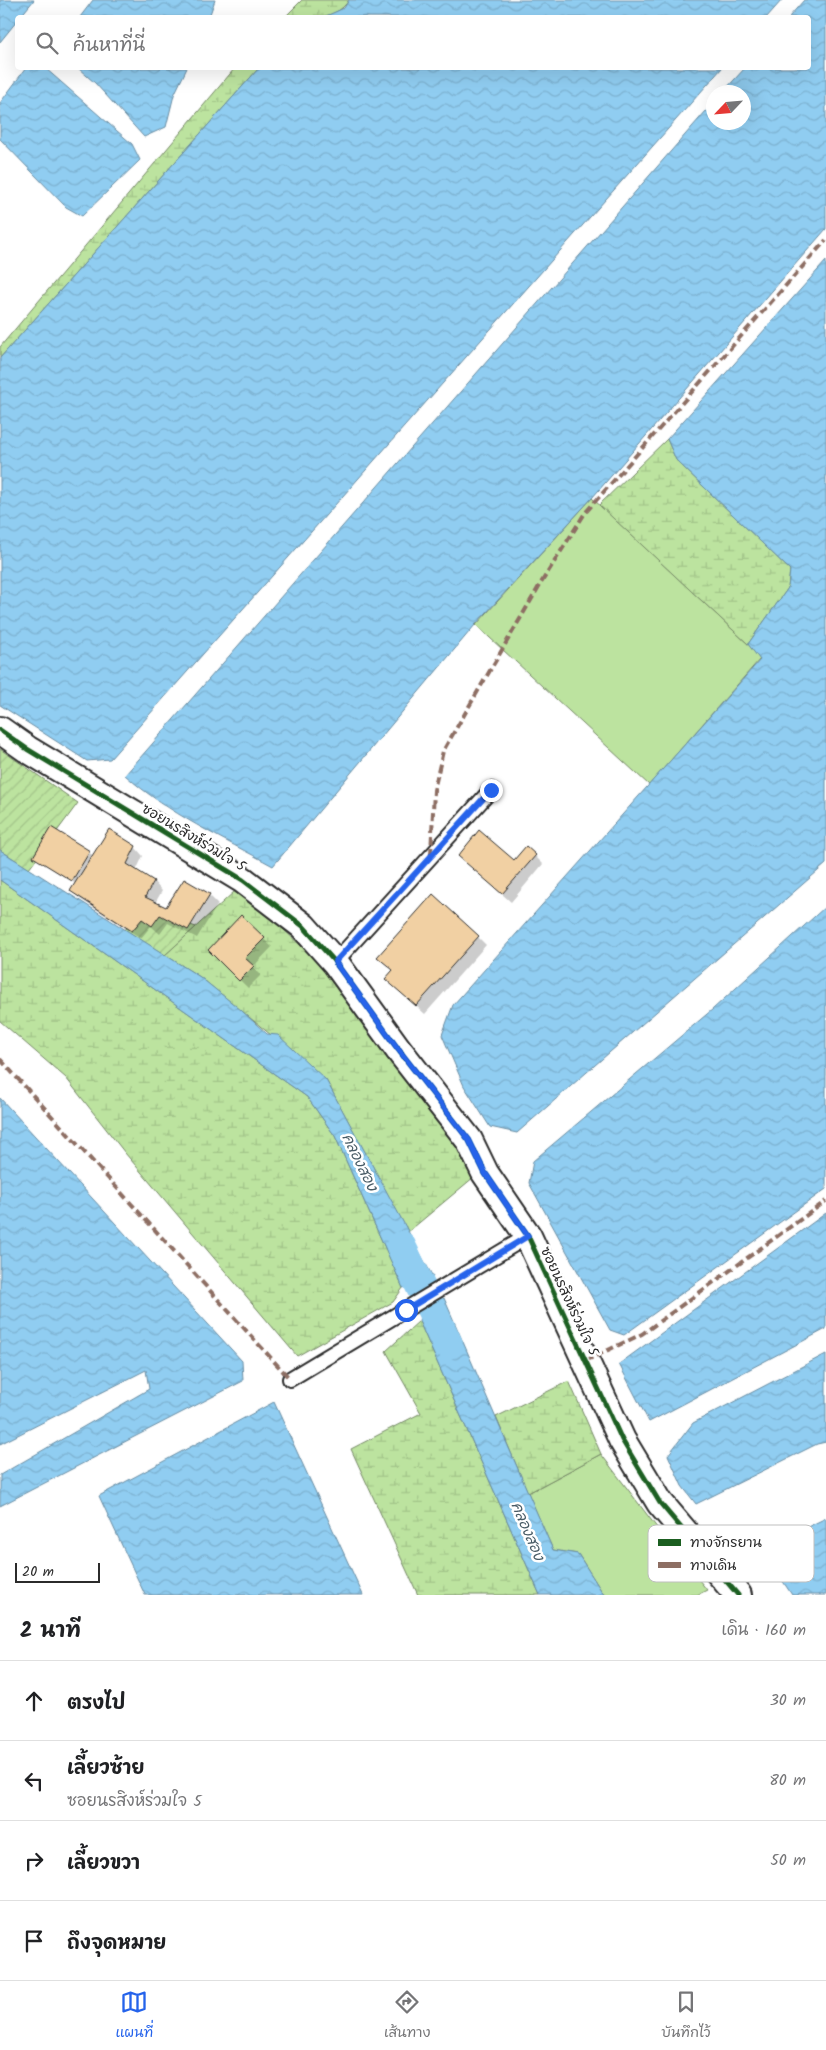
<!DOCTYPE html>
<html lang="th">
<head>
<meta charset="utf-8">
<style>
  :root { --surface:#fff; --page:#f6f6f6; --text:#202124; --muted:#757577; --line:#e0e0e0; --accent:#2563eb }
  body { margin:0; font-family:Kalam,"Playpen Sans Thai",sans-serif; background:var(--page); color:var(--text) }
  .compass { position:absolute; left:706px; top:85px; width:45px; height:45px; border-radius:50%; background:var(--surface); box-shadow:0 5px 20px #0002; rotate:244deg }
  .scale { position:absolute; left:15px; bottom:12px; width:85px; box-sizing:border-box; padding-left:5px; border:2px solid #2b2b2b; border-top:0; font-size:14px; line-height:18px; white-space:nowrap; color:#2b2b2b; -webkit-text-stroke:4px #fff; paint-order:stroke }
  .stop { position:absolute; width:15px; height:15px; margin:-11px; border:4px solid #2563eb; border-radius:50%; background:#fff }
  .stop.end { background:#2563eb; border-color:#fff; box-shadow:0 1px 5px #0008 }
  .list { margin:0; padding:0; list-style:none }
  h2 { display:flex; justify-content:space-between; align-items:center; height:65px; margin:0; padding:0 20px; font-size:21px }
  h2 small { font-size:16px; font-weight:400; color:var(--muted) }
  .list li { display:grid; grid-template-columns:32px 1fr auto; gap:15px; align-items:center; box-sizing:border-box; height:80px; padding:0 20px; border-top:1px solid var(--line) }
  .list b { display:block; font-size:19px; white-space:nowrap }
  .list p { margin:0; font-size:16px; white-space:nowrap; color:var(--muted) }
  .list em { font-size:16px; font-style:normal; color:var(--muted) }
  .icon { flex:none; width:28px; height:28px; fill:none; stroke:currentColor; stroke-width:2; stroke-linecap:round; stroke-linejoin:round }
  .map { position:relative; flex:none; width:826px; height:1595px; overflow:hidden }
  .search { position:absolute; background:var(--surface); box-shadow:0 5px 20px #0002; left:15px; right:15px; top:15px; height:55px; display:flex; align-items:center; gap:12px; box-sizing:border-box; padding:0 18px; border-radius:5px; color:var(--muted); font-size:19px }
  .sheet { height:385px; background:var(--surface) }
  nav { display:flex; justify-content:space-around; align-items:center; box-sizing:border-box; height:70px; border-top:1px solid var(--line); background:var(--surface); font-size:14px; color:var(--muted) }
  nav a { display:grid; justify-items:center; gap:2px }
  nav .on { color:var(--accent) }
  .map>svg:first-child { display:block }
  .grass { fill:#bce39f; stroke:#748765 }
  .wetland { fill:url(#wetland-marsh); stroke:#748765 }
  .garden { fill:url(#garden-furrows); stroke:#748765 }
  .water { fill:url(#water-waves); stroke:#688ca2 }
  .shadow { fill:#0003 }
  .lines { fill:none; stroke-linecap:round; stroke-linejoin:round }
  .canal { stroke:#90cdf1; stroke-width:30 }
  .building { fill:#f1d0a3; stroke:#2b2b2b }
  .lane-casing { stroke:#2b2b2b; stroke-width:18 }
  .street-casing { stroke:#2b2b2b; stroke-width:30 }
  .lane { stroke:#fff; stroke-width:14 }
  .street { stroke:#fff; stroke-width:26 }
  .quiet { stroke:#8d6e63; stroke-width:4; stroke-dasharray:8 4; stroke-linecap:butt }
  .cycleway-casing { stroke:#fff; stroke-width:8 }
  .cycleway { stroke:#1b5e20; stroke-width:5 }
  .route { stroke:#2563eb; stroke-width:6 }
  .labels { text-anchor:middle; stroke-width:5; stroke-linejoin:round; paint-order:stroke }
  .street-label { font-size:14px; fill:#2b2b2b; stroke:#fff }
  .water-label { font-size:15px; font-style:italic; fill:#495c66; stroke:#fff }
  .key { fill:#fff; stroke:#bfbfbf; stroke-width:1 }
  .key-label { font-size:14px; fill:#2b2b2b }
</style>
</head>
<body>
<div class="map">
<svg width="826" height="1595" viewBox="0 0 826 1595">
  <defs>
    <pattern id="wetland-marsh" width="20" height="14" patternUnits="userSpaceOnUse" patternTransform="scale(1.25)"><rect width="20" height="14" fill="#bce39f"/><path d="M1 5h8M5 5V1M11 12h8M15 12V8" fill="none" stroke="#a2c389"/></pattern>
    <pattern id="garden-furrows" width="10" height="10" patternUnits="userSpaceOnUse" patternTransform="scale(1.25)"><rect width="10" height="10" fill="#bce39f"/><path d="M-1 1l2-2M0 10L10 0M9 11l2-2" fill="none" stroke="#a2c389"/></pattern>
    <pattern id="water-waves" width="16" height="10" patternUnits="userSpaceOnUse" patternTransform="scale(1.25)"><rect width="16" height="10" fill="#90cdf1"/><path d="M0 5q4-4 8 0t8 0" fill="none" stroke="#7cb0cf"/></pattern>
  </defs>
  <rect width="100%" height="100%" fill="#fff"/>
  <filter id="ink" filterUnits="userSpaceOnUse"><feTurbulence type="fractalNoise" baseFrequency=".02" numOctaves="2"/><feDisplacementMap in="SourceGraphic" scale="10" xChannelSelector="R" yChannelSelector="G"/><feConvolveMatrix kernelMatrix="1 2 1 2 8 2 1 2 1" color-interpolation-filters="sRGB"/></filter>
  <g filter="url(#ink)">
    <g class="grass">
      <polygon points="592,498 748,644 760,659 649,785 476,625"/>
      <polygon points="601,1454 658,1529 707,1590 697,1595 604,1595 578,1554 553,1550 528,1493"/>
    </g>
    <g class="wetland">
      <path d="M302 0H349C335 22 307 17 284 18Z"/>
      <polygon points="235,68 259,68 0,358 0,347"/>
      <polygon points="667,439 676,460 790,570 788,588 748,644 599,505"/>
      <polygon points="0,880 307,1097 335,1136 403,1288 393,1302 297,1356 125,1153 66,1078 0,1021"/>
      <polygon points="235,891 264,911 317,961 428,1100 474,1177 408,1232 326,1080 200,977 165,955"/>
      <polygon points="419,1321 528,1568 540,1595 418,1595 351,1449 421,1413 386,1351"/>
      <polygon points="569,1381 601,1454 528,1493 496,1417"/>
    </g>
    <g class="garden">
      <polygon points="0,749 78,803 29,869 0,850"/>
      <polygon points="142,908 196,927 165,955 125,930"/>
    </g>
    <g class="water">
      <polygon points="0,0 34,0 20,17 18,18 17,21 0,42"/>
      <polygon points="93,0 215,0 209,17 80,17"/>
      <polygon points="349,0 782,0 766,18 324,17 344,8"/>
      <path d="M804 0H826V229L592 498 475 625 273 866C222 838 169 814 125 775L713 103 714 122H744V92H723L745 68H808V18L789 17Z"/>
      <polygon points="26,68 45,68 132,144 140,160 82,216 66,207 0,139 0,103"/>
      <polygon points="78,68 187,68 174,95 166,127 144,137 95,83"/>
      <polygon points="259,68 722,68 110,759 87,761 0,705 0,358"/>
      <polygon points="826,261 826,864 517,1133 490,1127 464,1086 442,1035 453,1005 760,660 748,644 788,588 790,570 676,460 667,439"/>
      <polygon points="0,850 200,977 241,1010 267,1034 278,1035 326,1080 433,1277 403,1288 335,1136 307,1097 0,880"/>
      <polygon points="826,906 826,1189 624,1335 610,1330 529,1183 533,1161 713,1009"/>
      <polygon points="0,1098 242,1361 243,1381 0,1506 0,1475 149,1389 146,1370 0,1444"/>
      <polygon points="826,1213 826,1329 649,1422 619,1364"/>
      <polygon points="444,1298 553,1550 578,1554 604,1595 540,1595 419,1321 420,1315"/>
      <polygon points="826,1354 826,1442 817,1444 696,1504 682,1486 668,1455 693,1423"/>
      <polygon points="274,1402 363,1595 145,1595 99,1496"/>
      <polygon points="826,1518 826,1595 792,1595 776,1571 791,1535"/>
    </g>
    <g class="shadow">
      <polygon points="52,829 94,856 135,847 143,856 136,871 154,882 162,891 155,903 167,909 185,881 209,895 218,904 197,938 168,923 160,934 151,926 141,938 80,899 72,891 76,884 34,857"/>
      <polygon points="535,856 543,864 511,902 468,864 514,861"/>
      <polygon points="241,917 272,947 253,967 261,975 248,988 209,950"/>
      <polygon points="478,937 486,945 425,1014 395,987 394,971"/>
    </g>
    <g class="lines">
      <polyline class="canal" points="401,1246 448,1344"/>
    </g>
    <g class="building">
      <polygon points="51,827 90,851 72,881 33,857"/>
      <polygon points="109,829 136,846 127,864 154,881 145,897 166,907 184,879 210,894 188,930 160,915 152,926 142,919 132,931 70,891"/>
      <polygon points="479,830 514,860 526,846 536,855 502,894 458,856"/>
      <polygon points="433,894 479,936 416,1006 385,979 393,970 377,957"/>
      <polygon points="241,915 265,938 245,958 254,966 239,981 208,950"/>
    </g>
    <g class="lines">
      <defs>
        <g id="lane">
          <polyline points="335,962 491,790"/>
          <polyline points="290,1379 528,1236"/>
        </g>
        <polyline id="street" points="0,730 27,749 243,880 303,926 335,962 398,1049 469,1140 485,1173 528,1236 622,1440 660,1503 738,1595"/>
      </defs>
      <use href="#lane" class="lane-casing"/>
      <use href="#street" class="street-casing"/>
      <use href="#lane" class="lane"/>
      <use href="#street" class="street"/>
      <g class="quiet">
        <polyline points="431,855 434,790 443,751 541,583 585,513 826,240"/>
        <polyline points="0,1059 290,1379"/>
        <polyline points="585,1361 642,1334 826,1201"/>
      </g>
      <defs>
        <polyline id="cycleway" points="0,730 27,749 243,880 303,926 335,962 398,1049 469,1140 485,1173 528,1236 622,1440 660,1503 738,1595"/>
      </defs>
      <use href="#cycleway" class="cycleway-casing"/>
      <use href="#cycleway" class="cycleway"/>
    </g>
  </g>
  <g class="lines" filter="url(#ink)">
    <polyline class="route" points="406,1310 528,1236 485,1173 469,1140 398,1049 335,962 491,790"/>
  </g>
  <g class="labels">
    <g class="street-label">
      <text transform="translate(194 837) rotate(31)" y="5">ซอยนรสิงห์ร่วมใจ 5</text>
      <text transform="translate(570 1301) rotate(65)" y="5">ซอยนรสิงห์ร่วมใจ 5</text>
    </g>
    <g class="water-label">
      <text transform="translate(360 1162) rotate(64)" y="5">คลองสอง</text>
      <text transform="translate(528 1531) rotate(67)" y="5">คลองสอง</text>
    </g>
  </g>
  <rect x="648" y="1525" width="166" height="57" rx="8" class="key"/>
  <rect x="658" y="1539" width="23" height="7" fill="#1b5e20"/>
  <rect x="658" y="1562" width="23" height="6" fill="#8d6e63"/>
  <g class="key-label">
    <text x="690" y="1547">ทางจักรยาน</text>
    <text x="690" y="1570">ทางเดิน</text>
  </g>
</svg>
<svg class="compass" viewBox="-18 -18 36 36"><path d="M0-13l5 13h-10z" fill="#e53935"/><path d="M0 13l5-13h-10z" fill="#757577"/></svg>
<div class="scale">20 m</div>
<div class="stop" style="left:406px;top:1310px"></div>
<div class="stop end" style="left:491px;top:790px"></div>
<div class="search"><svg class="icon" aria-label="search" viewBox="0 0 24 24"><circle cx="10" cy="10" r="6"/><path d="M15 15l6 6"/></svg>ค้นหาที่นี่</div>
</div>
<section class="sheet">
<h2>2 นาที<small>เดิน · 160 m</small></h2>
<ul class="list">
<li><svg class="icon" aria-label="ahead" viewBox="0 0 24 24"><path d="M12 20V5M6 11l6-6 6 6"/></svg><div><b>ตรงไป</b></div><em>30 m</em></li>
<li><svg class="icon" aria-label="left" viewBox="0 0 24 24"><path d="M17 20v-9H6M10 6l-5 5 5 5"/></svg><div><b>เลี้ยวซ้าย</b><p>ซอยนรสิงห์ร่วมใจ 5</p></div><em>80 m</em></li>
<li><svg class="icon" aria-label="right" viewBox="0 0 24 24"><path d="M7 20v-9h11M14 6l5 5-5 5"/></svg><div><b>เลี้ยวขวา</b></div><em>50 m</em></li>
<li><svg class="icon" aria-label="arrive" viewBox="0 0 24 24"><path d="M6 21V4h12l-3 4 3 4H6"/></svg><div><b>ถึงจุดหมาย</b></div></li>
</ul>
</section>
<nav>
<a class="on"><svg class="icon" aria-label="map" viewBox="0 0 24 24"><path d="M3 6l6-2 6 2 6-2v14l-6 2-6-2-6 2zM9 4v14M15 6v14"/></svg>แผนที่</a>
<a><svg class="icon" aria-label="directions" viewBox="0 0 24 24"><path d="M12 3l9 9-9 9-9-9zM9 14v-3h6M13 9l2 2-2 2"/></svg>เส้นทาง</a>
<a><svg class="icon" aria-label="saved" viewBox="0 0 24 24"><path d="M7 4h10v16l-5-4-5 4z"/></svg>บันทึกไว้</a>
</nav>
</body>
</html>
